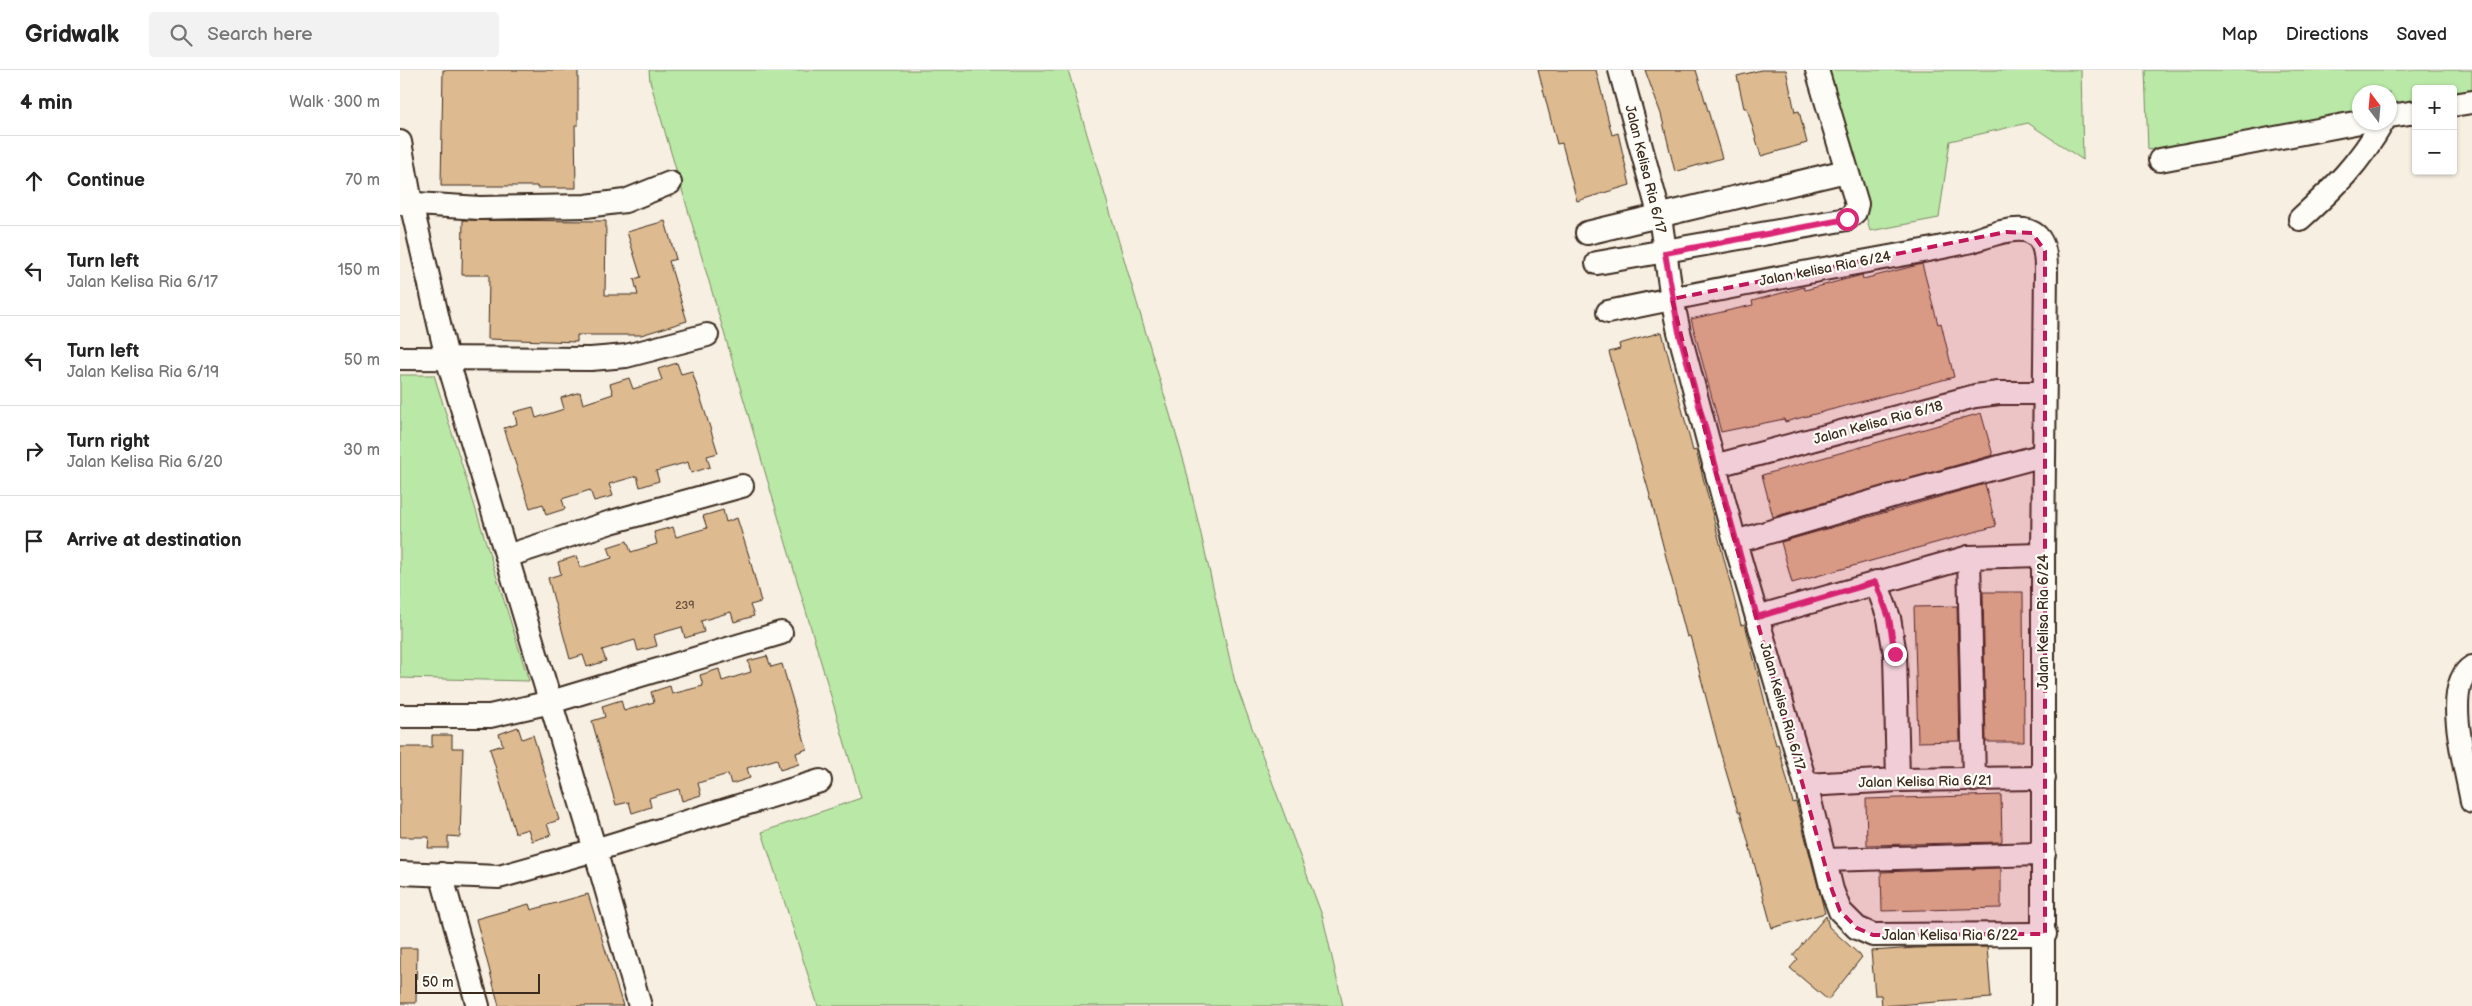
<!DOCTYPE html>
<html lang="en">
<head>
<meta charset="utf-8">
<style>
  :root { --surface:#fff; --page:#f2f2f2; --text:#222; --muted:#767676; --line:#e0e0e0 }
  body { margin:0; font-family:"Balsamiq Sans",sans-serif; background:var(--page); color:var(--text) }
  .controls { position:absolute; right:15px; top:15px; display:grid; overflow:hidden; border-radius:5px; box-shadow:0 1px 4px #0004 }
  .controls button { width:45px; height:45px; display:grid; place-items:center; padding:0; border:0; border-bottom:1px solid var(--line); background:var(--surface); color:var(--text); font:25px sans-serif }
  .compass { position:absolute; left:1952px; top:15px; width:45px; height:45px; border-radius:50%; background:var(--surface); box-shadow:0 1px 4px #0004; rotate:344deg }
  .scale { position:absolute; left:15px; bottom:12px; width:125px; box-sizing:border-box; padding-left:5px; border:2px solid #3b2a1e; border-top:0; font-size:14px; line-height:18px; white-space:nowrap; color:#3b2a1e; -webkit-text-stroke:4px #fdfcf7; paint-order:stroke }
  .stop { position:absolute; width:15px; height:15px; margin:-11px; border:4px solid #db2777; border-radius:50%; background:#fff }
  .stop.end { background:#db2777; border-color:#fff; box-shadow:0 1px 5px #0008 }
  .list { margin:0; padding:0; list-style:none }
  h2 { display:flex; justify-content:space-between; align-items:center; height:65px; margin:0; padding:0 20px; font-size:21px }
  h2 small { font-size:16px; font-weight:400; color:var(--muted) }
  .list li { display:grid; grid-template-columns:32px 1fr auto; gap:15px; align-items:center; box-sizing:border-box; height:90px; padding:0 20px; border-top:1px solid var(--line) }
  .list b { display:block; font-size:19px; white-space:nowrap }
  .list p { margin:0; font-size:16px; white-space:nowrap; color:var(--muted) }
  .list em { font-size:16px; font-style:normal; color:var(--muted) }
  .icon { flex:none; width:28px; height:28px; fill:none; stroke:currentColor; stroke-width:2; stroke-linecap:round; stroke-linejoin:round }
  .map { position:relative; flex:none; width:2072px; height:936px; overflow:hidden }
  header { display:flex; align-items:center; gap:30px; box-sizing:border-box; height:70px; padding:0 25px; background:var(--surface); border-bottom:1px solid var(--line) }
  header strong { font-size:24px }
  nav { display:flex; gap:28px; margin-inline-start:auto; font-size:18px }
  .search { width:350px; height:45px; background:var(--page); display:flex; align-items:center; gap:12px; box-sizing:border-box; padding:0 18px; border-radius:5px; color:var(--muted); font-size:19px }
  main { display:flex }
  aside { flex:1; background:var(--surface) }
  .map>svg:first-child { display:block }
  .green { fill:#bae8a7; stroke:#7a8962 }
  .building { fill:#deba90; stroke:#3b2a1e }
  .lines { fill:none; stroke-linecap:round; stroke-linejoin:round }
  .minor-casing { stroke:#3b2a1e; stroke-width:26 }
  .minor { stroke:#fdfcf7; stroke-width:22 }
  .route { stroke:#db2777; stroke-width:6 }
  .marked { fill:#c2185b; fill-opacity:0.2; stroke:#c2185b; stroke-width:4; stroke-dasharray:10 6; stroke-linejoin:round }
  .labels { text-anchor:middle; stroke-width:4.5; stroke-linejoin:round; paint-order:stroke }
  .number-label { font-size:11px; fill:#644e3a }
  .street-label { font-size:14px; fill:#3b2a1e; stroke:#fdfcf7 }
</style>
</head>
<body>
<header>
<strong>Gridwalk</strong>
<div class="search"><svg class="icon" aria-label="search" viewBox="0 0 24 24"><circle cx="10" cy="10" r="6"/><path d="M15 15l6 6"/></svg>Search here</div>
<nav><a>Map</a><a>Directions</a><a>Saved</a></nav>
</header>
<main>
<aside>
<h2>4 min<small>Walk · 300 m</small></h2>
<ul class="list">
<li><svg class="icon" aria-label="ahead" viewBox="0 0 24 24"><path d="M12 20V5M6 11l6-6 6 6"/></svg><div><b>Continue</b></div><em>70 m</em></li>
<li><svg class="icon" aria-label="left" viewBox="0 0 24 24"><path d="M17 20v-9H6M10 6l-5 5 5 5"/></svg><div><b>Turn left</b><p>Jalan Kelisa Ria 6/17</p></div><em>150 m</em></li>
<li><svg class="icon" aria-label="left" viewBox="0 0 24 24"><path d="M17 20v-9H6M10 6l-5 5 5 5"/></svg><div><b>Turn left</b><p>Jalan Kelisa Ria 6/19</p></div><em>50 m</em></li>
<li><svg class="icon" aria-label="right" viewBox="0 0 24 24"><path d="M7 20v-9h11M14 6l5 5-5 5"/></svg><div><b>Turn right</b><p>Jalan Kelisa Ria 6/20</p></div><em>30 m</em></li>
<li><svg class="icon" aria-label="arrive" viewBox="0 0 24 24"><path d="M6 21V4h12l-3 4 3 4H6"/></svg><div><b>Arrive at destination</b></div></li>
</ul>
</aside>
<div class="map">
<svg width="2072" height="936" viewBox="0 0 2072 936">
  <rect width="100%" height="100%" fill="#f7efe2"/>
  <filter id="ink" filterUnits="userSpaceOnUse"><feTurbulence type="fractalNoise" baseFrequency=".02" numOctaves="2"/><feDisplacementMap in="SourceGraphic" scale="10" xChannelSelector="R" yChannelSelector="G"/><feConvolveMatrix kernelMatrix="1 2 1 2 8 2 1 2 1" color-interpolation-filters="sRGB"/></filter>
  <g filter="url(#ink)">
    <g class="green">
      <polygon points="249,0 668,0 785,395 835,612 923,848 943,936 418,936 362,762 461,728 250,11"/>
      <polygon points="1428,0 1681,0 1683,90 1628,53 1550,71 1539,148 1470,161"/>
      <polygon points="1745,0 2072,0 2072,20 2053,24 2053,19 2016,19 2016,31 1990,35 1990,22 1960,22 1959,41 1748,80"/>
      <polygon points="0,305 34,305 129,611 0,608"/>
    </g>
    <g class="building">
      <polygon points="43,0 178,0 178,55 175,55 176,118 137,118 137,116 41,116"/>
      <polygon points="1138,0 1196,0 1212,65 1218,63 1230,115 1177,131 1162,73 1157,74"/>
      <polygon points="1245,0 1296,0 1322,88 1275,102 1261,44"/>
      <polygon points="1361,0 1386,0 1395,42 1399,41 1407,73 1361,86 1347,38 1344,38 1337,6"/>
      <polygon points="63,150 206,151 205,225 238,225 234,209 241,207 227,162 265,151 276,189 269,191 287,251 241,265 177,265 177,272 88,269 89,205 62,205"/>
      <polygon points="1522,194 1538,254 1541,253 1554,307 1385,352 1384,349 1321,362 1291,249 1353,235 1352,231 1404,217 1405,220 1462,205 1463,209"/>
      <polygon points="1262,262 1293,381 1296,380 1341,555 1345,554 1376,675 1378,674 1393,733 1396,732 1425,843 1372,858 1340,742 1338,742 1320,681 1290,566 1287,567 1249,422 1209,282 1220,279 1219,274"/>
      <polygon points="277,293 281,304 292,301 306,345 318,383 307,386 310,397 291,403 288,392 256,401 259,411 240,417 237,406 209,414 213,426 194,431 190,420 162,429 165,439 146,445 143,434 130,438 104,358 117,354 114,342 133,337 136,348 164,339 161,328 180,322 183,334 213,324 210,314 229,308 233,319 262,310 258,299"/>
      <polygon points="1581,343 1593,385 1373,447 1362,405"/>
      <polygon points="1585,414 1596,456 1392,513 1381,472"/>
      <polygon points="323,440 326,452 337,448 349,486 361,532 350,535 354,546 334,552 331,542 301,551 304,562 285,568 282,557 254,565 257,576 238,581 235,570 202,580 206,591 187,597 183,585 170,589 148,508 161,504 158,492 177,486 180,498 212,488 208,477 227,471 231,482 257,474 254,462 273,457 276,467 307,458 303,446"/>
      <polygon points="1583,522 1623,522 1624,672 1586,672"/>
      <polygon points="1557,536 1560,671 1518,672 1514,537"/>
      <polygon points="367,586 371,597 382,594 407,679 396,683 399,694 380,700 377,689 347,698 350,708 331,714 328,704 298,713 301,725 282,731 279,719 249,728 251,737 232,743 229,732 216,735 192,651 205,647 202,636 221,630 224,641 254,632 251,622 270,616 272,624 303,616 300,605 319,599 322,611 351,602 348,591"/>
      <polygon points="118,657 122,669 133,665 159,750 147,754 151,765 132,771 128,759 115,763 90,679 103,675 99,664"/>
      <polygon points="32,665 52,665 52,678 63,678 60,767 48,766 48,778 28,778 29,767 0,767 0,677 32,677"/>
      <polygon points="1601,725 1602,771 1600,772 1467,775 1466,729"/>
      <polygon points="1601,798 1601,838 1482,841 1481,802"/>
      <polygon points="188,824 223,936 99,936 76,849 129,834 131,840"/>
      <polygon points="1426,846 1429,857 1462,887 1428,930 1390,898 1398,889 1393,885"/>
      <polygon points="1587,877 1591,928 1482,936 1481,925 1475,925 1471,881 1516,878"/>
      <polygon points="0,878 17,878 16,933 0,933"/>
    </g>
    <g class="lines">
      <defs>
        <g id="minor">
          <polyline points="1220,0 1260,147 1272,229 1279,262 1335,472 1406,715 1432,820 1440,841 1457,858 1473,865 1645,864"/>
          <polyline points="2053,35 2072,32"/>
          <polyline points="1990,46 2016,42"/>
          <polyline points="0,72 11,133 47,288 195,780 240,936"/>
          <polyline points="1760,90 1960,52"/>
          <polyline points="0,133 80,138 186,136 225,131 270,113"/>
          <path d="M1900 149C1936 116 1958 95 1983 52"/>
          <polyline points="1187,163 1446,101"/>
          <polyline points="1197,193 1447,149 1455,142 1457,134 1417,0"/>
          <path d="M1208 242C1314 220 1421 199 1528 180 1543 177 1558 174 1572 171 1588 166 1608 158 1624 160 1644 163 1646 183 1646 199L1643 485V936"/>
          <polyline points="0,288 191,289 226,286 307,265"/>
          <polyline points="1314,396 1575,326 1599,323 1644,323"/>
          <polyline points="1335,472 1495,425 1644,385"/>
          <polyline points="107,486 211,452 342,416"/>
          <polyline points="1569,487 1574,710"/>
          <polyline points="1476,512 1489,548 1495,584 1498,710"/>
          <polyline points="1357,547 1569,487 1643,485"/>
          <path d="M2072 597C2041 616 2067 701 2072 732"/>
          <polyline points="0,646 90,646 151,632 381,563"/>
          <polyline points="1406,715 1498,710 1644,708"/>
          <polyline points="1425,790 1644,784"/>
          <polyline points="0,803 99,807 195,780 420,711"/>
          <polyline points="41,804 78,936"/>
        </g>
      </defs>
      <use href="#minor" class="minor-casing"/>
      <use href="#minor" class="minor"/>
    </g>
  </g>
  <g class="lines" filter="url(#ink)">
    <polyline class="route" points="1447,149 1265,183 1279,262 1357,547 1476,512 1489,548 1495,584"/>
  </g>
  <path class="marked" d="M1606 162 1632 163 1645 181V864L1473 865 1457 858 1440 841 1432 820 1314 396 1272 229Z"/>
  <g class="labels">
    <g class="number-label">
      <text x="285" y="539">239</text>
    </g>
    <g class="street-label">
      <text transform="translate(1246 99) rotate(76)" y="5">Jalan Kelisa Ria 6/17</text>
      <text transform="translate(1425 198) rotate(-11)" y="5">Jalan kelisa Ria 6/24</text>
      <text transform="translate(1478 352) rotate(-15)" y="5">Jalan Kelisa Ria 6/18</text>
      <text transform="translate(1643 552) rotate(-90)" y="5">Jalan Kelisa Ria 6/24</text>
      <text transform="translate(1383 636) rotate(74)" y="5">Jalan Kelisa Ria 6/17</text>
      <text transform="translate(1525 711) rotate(-1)" y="5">Jalan Kelisa Ria 6/21</text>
      <text x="1550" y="870">Jalan Kelisa Ria 6/22</text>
    </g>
  </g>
</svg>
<div class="controls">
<button>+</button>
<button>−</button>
</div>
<svg class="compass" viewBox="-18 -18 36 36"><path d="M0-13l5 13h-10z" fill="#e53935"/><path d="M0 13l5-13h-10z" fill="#767676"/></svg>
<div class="scale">50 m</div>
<div class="stop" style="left:1447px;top:149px"></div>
<div class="stop end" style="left:1495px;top:584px"></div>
</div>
</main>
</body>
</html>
